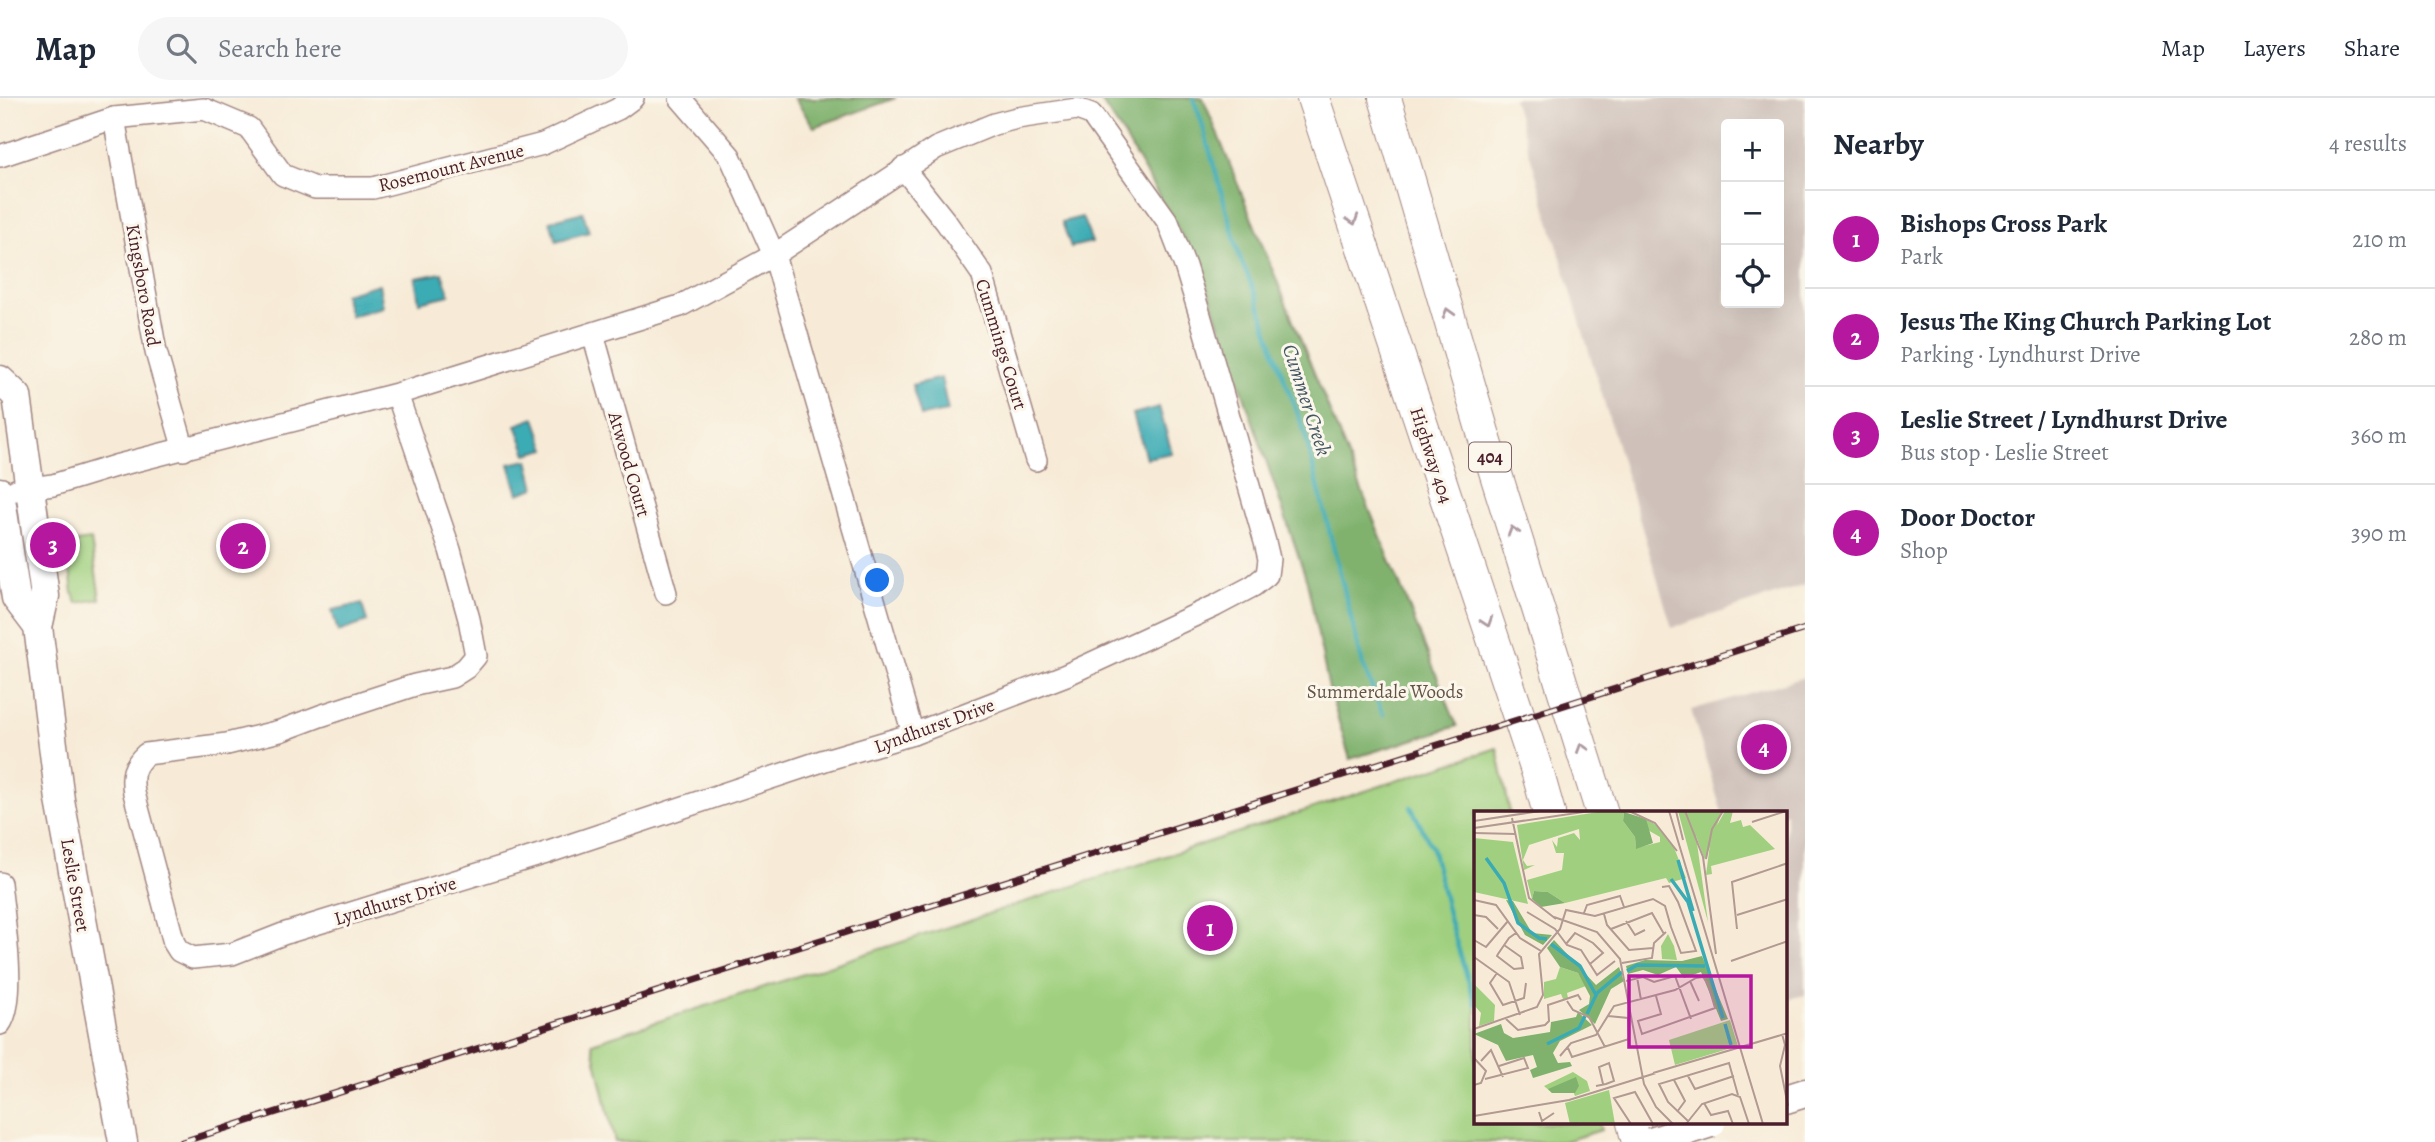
<!DOCTYPE html>
<html lang="en">
<head>
<meta charset="utf-8">
<style>
  :root { --surface:#fff; --page:#f6f6f7; --text:#1f2937; --muted:#747a83; --line:#e0e1e3; --accent:#b5179e }
  body { margin:0; font-family:Alegreya,serif; background:var(--page); color:var(--text) }
  .controls { position:absolute; right:21px; top:21px; display:grid; overflow:hidden; border-radius:7px; box-shadow:0 7px 28px #0002 }
  .controls button { width:63px; height:63px; display:grid; place-items:center; padding:0; border:0; border-bottom:2px solid var(--line); background:var(--surface); color:var(--text); font:35px sans-serif }
  .you { position:absolute; left:878px; top:483px; width:24px; height:24px; margin:-18px; border:5px solid #fff; border-radius:50%; background:#1a73e8; box-shadow:0 0 0 10px #1a73e833 }
  .badge { display:grid; place-items:center; width:46px; height:46px; border-radius:50%; background:var(--accent); color:#fff; font-size:23px; font-weight:700 }
  .pin { position:absolute; translate:-50% -50%; border:4px solid #fff; box-shadow:0 2px 7px #0006 }
  .list { margin:0; padding:0; list-style:none }
  h2 { display:flex; justify-content:space-between; align-items:center; height:91px; margin:0; padding:0 28px; font-size:30px }
  h2 small { font-size:23px; font-weight:400; color:var(--muted) }
  .list li { display:grid; grid-template-columns:46px 1fr auto; gap:21px; align-items:center; box-sizing:border-box; height:98px; padding:0 28px; border-top:2px solid var(--line) }
  .list b { display:block; font-size:26px; white-space:nowrap }
  .list p { margin:0; font-size:23px; white-space:nowrap; color:var(--muted) }
  .list em { font-size:23px; font-style:normal; color:var(--muted) }
  .icon { flex:none; width:38px; height:38px; fill:none; stroke:currentColor; stroke-width:2; stroke-linecap:round; stroke-linejoin:round }
  .map { position:relative; flex:none; width:1805px; height:1044px; overflow:hidden }
  header { display:flex; align-items:center; gap:42px; box-sizing:border-box; height:98px; padding:0 35px; background:var(--surface); border-bottom:2px solid var(--line) }
  header strong { font-size:33px }
  nav { display:flex; gap:38px; margin-inline-start:auto; font-size:24px }
  .search { width:490px; height:63px; background:var(--page); display:flex; align-items:center; gap:18px; box-sizing:border-box; padding:0 24px; border-radius:38px; color:var(--muted); font-size:26px }
  main { display:flex }
  aside { flex:1; background:var(--surface) }
  .map>svg:first-child { display:block }
  .industrial { fill:#cfc1ba; fill-rule:evenodd }
  .green { fill:#a0d07f; stroke:#757855; stroke-width:2 }
  .forest { fill:#80b26e; stroke:#65684c; stroke-width:2 }
  .water { fill:#3aabb4; stroke:#426570; stroke-width:2 }
  .lines { fill:none; stroke-linecap:round; stroke-linejoin:round }
  .stream { stroke:#3aabb4; stroke-width:4.5 }
  .minor-casing { stroke:#a08581; stroke-width:24 }
  .major-casing { stroke:#a08581; stroke-width:31 }
  .highway-casing { stroke:#a08581; stroke-width:34 }
  .minor { stroke:#fff; stroke-width:21 }
  .major { stroke:#fff; stroke-width:28 }
  .highway { stroke:#fff; stroke-width:32 }
  .rail-casing { stroke:#4a1f2b; stroke-width:7 }
  .rail { stroke:#fbf7ec; stroke-width:4.5; stroke-dasharray:13; stroke-linecap:butt }
  .major-bridge-casing { stroke:#a08581; stroke-width:31; stroke-linecap:butt }
  .major-bridge { stroke:#fff; stroke-width:28 }
  .oneway { stroke:#ae9aa0 }
  .labels { text-anchor:middle; stroke-width:6; stroke-linejoin:round; paint-order:stroke }
  .shield { fill:#fbf7ec; stroke:#7f6065; stroke-width:2 }
  .shield-label { font-size:18px; font-weight:bold; fill:#4a1f2b }
  .street-label { font-size:19px; fill:#4a1f2b; stroke:#fbf7ec }
  .park-label { font-size:19px; fill:#645444; stroke:#fbf7ec }
  .water-label { font-size:21px; font-style:italic; fill:#445762; stroke:#fbf7ec }
  .inset-river { fill:none; stroke:#3aabb4; stroke-width:3.5 }
  .inset-road { fill:none; stroke:#b29992; stroke-width:2 }
  .view { fill:#b5179e; fill-opacity:0.15; stroke:#b5179e; stroke-width:3.5 }
  .inset-edge { fill:none; stroke:#4a1f2b; stroke-width:3.5 }
</style>
</head>
<body>
<header>
<strong>Map</strong>
<div class="search"><svg class="icon" aria-label="search" viewBox="0 0 24 24"><circle cx="10" cy="10" r="6"/><path d="M15 15l6 6"/></svg>Search here</div>
<nav><a>Map</a><a>Layers</a><a>Share</a></nav>
</header>
<main>
<div class="map">
<svg width="1805" height="1044" viewBox="0 0 1805 1044">
  <rect width="100%" height="100%" fill="#fbf7ec"/>
  <filter id="ink" filterUnits="userSpaceOnUse"><feTurbulence type="fractalNoise" baseFrequency=".0143" numOctaves="2"/><feDisplacementMap in="SourceGraphic" scale="14" xChannelSelector="R" yChannelSelector="G"/><feConvolveMatrix kernelMatrix="1 2 1 2 8 2 1 2 1" color-interpolation-filters="sRGB"/></filter>
  <filter id="wash" filterUnits="userSpaceOnUse"><feTurbulence type="fractalNoise" baseFrequency=".00686" numOctaves="4" result="noise"/><feDisplacementMap in="SourceGraphic" scale="28" xChannelSelector="R" yChannelSelector="G"/><feGaussianBlur stdDeviation="1.57" result="paint"/><feColorMatrix in="noise" values="0 0 0 0 0 0 0 0 0 0 0 0 0 0 0 0 0 1.4 0 .05"/><feComposite in="paint" operator="in"/></filter>
  <g filter="url(#wash)">
    <rect width="100%" height="100%" fill="#f7ebd7"/>
    <g class="industrial">
      <path d="M1513 0H1805V487L1672 530ZM1726 26H1779V205H1726Z"/>
      <polygon points="1805,579 1805,897 1786,901 1786,715 1722,715 1691,612"/>
    </g>
    <g class="green">
      <polygon points="91,442 100,501 77,505 73,495 68,456 78,454 76,444"/>
      <polygon points="1497,650 1510,715 1476,715 1476,1025 1599,1025 1601,1032 1562,1044 615,1044 592,945"/>
    </g>
    <g class="forest">
      <polygon points="794,0 896,0 814,29"/>
      <polygon points="1099,0 1203,0 1457,628 1350,661 1329,591 1307,483 1201,171 1123,36"/>
    </g>
    <g class="water">
      <polygon points="583,114 589,134 556,143 550,123"/>
      <polygon points="1082,119 1092,144 1071,149 1062,124"/>
      <polygon points="442,175 450,197 419,204 415,180"/>
      <polygon points="379,186 383,209 350,218 344,196"/>
      <polygon points="941,280 948,313 921,318 912,287"/>
      <polygon points="1159,309 1172,355 1146,360 1133,316"/>
      <polygon points="535,320 546,351 527,356 516,327"/>
      <polygon points="528,362 535,390 518,396 509,366"/>
      <polygon points="362,506 367,524 338,534 332,512"/>
    </g>
    <g class="lines">
      <g class="stream">
        <polyline points="1193,0 1201,22 1240,160 1256,197 1280,270 1304,332 1363,567 1383,617"/>
        <polyline points="1411,709 1432,750 1450,824 1476,907"/>
      </g>
    </g>
  </g>
  <g filter="url(#ink)">
    <g class="lines">
      <defs>
        <g id="minor">
          <polyline points="680,0 730,58 774,157 913,636"/>
          <polyline points="114,20 156,254 184,352"/>
          <polyline points="0,58 114,20 204,11 249,30 283,77 315,90 373,90 543,46 618,11 633,0"/>
          <polyline points="903,70 946,124 982,176 1036,362"/>
          <polyline points="593,236 666,495"/>
          <path d="M16 392 53 387 115 368 397 296 680 208 774 157 936 50 994 26 1017 20 1077 11 1091 16 1168 124 1185 168 1200 217 1265 444 1269 461 1267 477 1253 488 1215 508 1066 577 913 636 825 662 543 756 283 836 232 856 193 860 179 853 174 845 134 695C131 677 133 668 146 656L227 646 280 633 320 618 415 587 452 579 466 570 476 558 469 521 450 452 397 296"/>
          <path d="M0 785C3 817 18 902 0 926"/>
        </g>
        <g id="major">
          <polyline points="0,282 17,298 45,498 38,529 60,702 123,1044"/>
          <polyline points="0,394 16,500 38,529"/>
          <polyline points="1786,1001 1805,995"/>
        </g>
        <g id="highway">
          <polyline points="1313,0 1538,676 1549,715"/>
          <polyline points="1385,0 1484,338 1602,715"/>
          <polyline points="1633,1025 1638,1044"/>
        </g>
      </defs>
      <use href="#minor" class="minor-casing"/>
      <use href="#major" class="major-casing"/>
      <use href="#highway" class="highway-casing"/>
      <use href="#minor" class="minor"/>
      <use href="#major" class="major"/>
      <use href="#highway" class="highway"/>
      <defs>
        <polyline id="rail" points="182,1044 1805,531"/>
      </defs>
      <use href="#rail" class="rail-casing"/>
      <use href="#rail" class="rail"/>
      <defs>
        <polyline id="major-bridge" points="1651,1044 1711,1025"/>
      </defs>
      <use href="#major-bridge" class="major-bridge-casing"/>
      <use href="#major-bridge" class="major-bridge"/>
    </g>
    <defs><path id="oneway-chevron" d="M-2-3.5L2.5 0L-2 3.5" fill="none" stroke-width="1.6" stroke-linecap="round" stroke-linejoin="round" transform="scale(1.75)"/></defs>
    <g class="oneway">
      <use href="#oneway-chevron" transform="translate(1353 122) rotate(72)"/>
      <use href="#oneway-chevron" transform="translate(1448 215) rotate(-106)"/>
      <use href="#oneway-chevron" transform="translate(1513 433) rotate(-107)"/>
      <use href="#oneway-chevron" transform="translate(1487 524) rotate(72)"/>
      <use href="#oneway-chevron" transform="translate(1582 650) rotate(-107)"/>
    </g>
  </g>
  <g class="labels">
    <rect class="shield" x="1469" y="344.5" width="42" height="29" rx="5"/>
    <g class="shield-label">
      <text x="1490" y="365">404</text>
    </g>
    <g class="street-label">
      <text transform="translate(451 69) rotate(-14)" y="7">Rosemount Avenue</text>
      <text transform="translate(144 187) rotate(80)" y="7">Kingsboro Road</text>
      <text transform="translate(1002 246) rotate(73)" y="7">Cummings Court</text>
      <text transform="translate(1432 357) rotate(72)" y="7">Highway 404</text>
      <text transform="translate(630 366) rotate(74)" y="7">Atwood Court</text>
      <text transform="translate(934 627) rotate(-20)" y="7">Lyndhurst Drive</text>
      <text transform="translate(76 787) rotate(80)" y="7">Leslie Street</text>
      <text transform="translate(395 802) rotate(-17)" y="7">Lyndhurst Drive</text>
    </g>
    <g class="park-label">
      <text x="1385" y="600">Summerdale Woods</text>
    </g>
    <g class="water-label">
      <text transform="translate(1307 302) rotate(72)" y="7">Cummer Creek</text>
    </g>
  </g>
  <g transform="translate(1474 713)">
    <rect width="313" height="313" fill="#f7ebd7"/>
    <path d="M130 0 150 1 149 10 161 26 162 37 186 31V26L172 18V8L182 14 199 34 212 67 195 72 192 67 91 92 74 81 60 80 58 88 53 69 88 59 90 42H82L78 29 83 36 84 27 100 22 106 29 105 18 55 34 49 49 53 55 61 54 50 59 43 14ZM204 0H248L231 49 222 25 234 111ZM251 0H259L256 12 267 9 269 16 276 14 301 38 237 55 238 63 232 64 237 25ZM0 27 39 31 54 93 0 81ZM194 123 200 135 203 149 188 148 187 135ZM86 156 104 162 112 175 93 182 94 187 89 188 87 183 70 188V171L82 168ZM0 173 21 194 20 210 5 215 7 202 0 194ZM256 209 264 235 201 254 195 229ZM99 261 113 270 116 280 101 285 99 280 78 282 70 275ZM135 279 141 313H96L91 292Z" fill="#a0d07f"/>
    <path d="M150 1 172 8 179 32 162 38 161 26 149 10ZM60 80 74 81 91 92 67 96 58 88ZM32 89 39 90 58 122 78 124 69 134 51 124ZM80 129 122 174 145 156 150 170 137 178 121 213 105 199 115 193 116 185 104 162 86 156 73 137ZM228 145 254 208 247 210 227 161 210 167 202 156 184 164 169 159 154 163 152 155 171 149 208 150ZM104 201 118 214 86 230 79 242 84 252 96 251 98 255 59 267 56 259 63 256 59 244 32 250 24 234 0 223 27 213 30 222 39 227 76 221 77 211 102 206ZM102 266 105 275 101 282H78L74 278Z" fill="#80b26e"/>
    <path class="inset-river" d="M12 47 30 72 44 112 65 127 73 128M204 49 219 100M197 68 214 91 249 207M77 133 106 155 122 184M153 160 163 154 231 155M113 203 123 182 148 161M251 213 257 234M73 233 105 217 111 205"/>
    <path class="inset-road" d="M155 0 181 12 203 40M195 0 289 313M202 0 209 29M211 0 229 46 242 143M38 7 55 87 82 108M0 10 66 0M278 11 312 0M0 17 116 0M0 22 42 23M232 48 238 18 249 0M188 76 195 75 204 91 222 140 207 142 197 116M0 89 22 94 46 127 67 140M53 101 81 118 93 134 107 139 123 164 141 150M110 102 113 94 146 85 150 96M130 103 133 114 155 139 179 137M0 104 12 106 24 118M263 104 314 88M80 106 123 121 146 148 170 273 182 296 199 313M152 110 161 124 171 119M137 118 178 102 190 123M263 118 258 71 314 52M0 129 12 136 34 110M92 133 101 122 119 132 129 142 116 153M30 134 47 146 49 157 40 158 23 145 24 143 35 127 42 122M0 146 35 171 46 204M257 150 314 130M148 152 178 147 180 132 192 121M23 162 16 172 29 194 50 187 52 172M163 166 167 189M152 170 169 166 180 171 201 165 217 208M216 170 225 190M93 190 99 199 115 206 131 236M32 208 44 219 71 214 75 210 74 194 104 184 107 189M0 218 63 196 69 184 65 143 86 118 92 99 121 105 179 88 191 95 197 116M308 223 311 234 306 255 314 295M94 237 98 246 155 228 154 207 134 205M86 245 97 232 122 224 140 195 201 179 222 167 229 166 234 173 241 197 168 223 164 210 187 203 182 185M0 247 12 260 7 272 0 274M7 250 17 239 29 266M179 262 314 222M214 265 221 278 260 265M11 268 54 257 50 247 25 255M200 269 211 290 203 301M122 275 132 273 140 270 135 252 125 256 129 273M230 292 237 304 254 300 259 313M65 301 68 310 80 302M0 305 95 289 182 262M214 310 194 291 185 273 255 252 264 284M157 313 140 287 161 281 179 313M212 313 228 293 258 283 266 286 275 313"/>
    <path class="view" d="M155 165H277V236H155Z"/>
    <rect width="313" height="313" class="inset-edge"/>
  </g>
</svg>
<div class="controls">
<button>+</button>
<button>−</button>
<button><svg class="icon" aria-label="locate" viewBox="0 0 24 24"><circle cx="12" cy="12" r="6"/><path d="M12 2v4M12 18v4M2 12h4M18 12h4"/></svg></button>
</div>
<div class="you"></div>
<div class="pin badge" style="left:1210px;top:830px">1</div>
<div class="pin badge" style="left:243px;top:448px">2</div>
<div class="pin badge" style="left:53px;top:447px">3</div>
<div class="pin badge" style="left:1764px;top:649px">4</div>
</div>
<aside>
<h2>Nearby<small>4 results</small></h2>
<ul class="list">
<li><span class="badge">1</span><div><b>Bishops Cross Park</b><p>Park</p></div><em>210 m</em></li>
<li><span class="badge">2</span><div><b>Jesus The King Church Parking Lot</b><p>Parking · Lyndhurst Drive</p></div><em>280 m</em></li>
<li><span class="badge">3</span><div><b>Leslie Street / Lyndhurst Drive</b><p>Bus stop · Leslie Street</p></div><em>360 m</em></li>
<li><span class="badge">4</span><div><b>Door Doctor</b><p>Shop</p></div><em>390 m</em></li>
</ul>
</aside>
</main>
</body>
</html>
